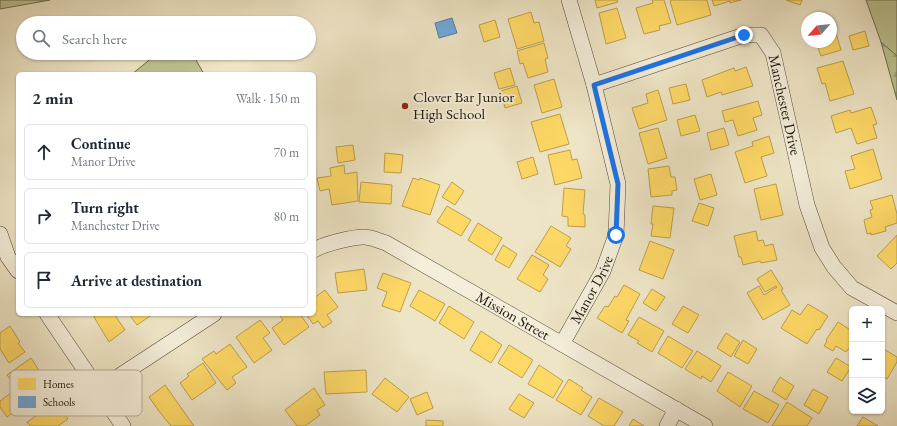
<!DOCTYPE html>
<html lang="en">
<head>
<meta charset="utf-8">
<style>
  :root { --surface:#fff; --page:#f2f2f3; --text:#1f2937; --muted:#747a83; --line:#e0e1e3 }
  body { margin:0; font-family:"EB Garamond",serif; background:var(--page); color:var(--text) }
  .controls { position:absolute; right:12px; bottom:12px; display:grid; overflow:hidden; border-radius:6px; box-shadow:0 1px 3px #0004 }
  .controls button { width:36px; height:36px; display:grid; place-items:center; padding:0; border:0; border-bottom:1px solid var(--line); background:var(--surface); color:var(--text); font:20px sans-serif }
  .compass { position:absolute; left:801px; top:12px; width:36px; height:36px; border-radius:50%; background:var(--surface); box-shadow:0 1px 3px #0004; rotate:243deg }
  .stop { position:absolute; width:12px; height:12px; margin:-9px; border:3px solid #1a73e8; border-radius:50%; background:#fff }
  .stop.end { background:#1a73e8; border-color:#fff; box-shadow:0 1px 4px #0008 }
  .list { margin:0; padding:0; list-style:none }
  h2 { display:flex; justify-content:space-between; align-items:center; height:52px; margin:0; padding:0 16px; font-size:17px }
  h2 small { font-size:13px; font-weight:400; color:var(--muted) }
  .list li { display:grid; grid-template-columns:26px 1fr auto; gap:12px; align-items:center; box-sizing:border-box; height:56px; margin:0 8px 8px; padding:0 8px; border:1px solid var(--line); border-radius:6px }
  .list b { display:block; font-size:15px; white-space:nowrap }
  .list p { margin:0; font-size:13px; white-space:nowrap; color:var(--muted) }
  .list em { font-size:13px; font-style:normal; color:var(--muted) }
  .icon { flex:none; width:22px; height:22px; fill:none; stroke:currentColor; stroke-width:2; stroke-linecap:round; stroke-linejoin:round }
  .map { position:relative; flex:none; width:897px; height:426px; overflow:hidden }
  .search { position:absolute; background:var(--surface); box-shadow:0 1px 3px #0004; left:16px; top:16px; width:300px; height:44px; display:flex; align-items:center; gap:10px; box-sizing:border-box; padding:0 14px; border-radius:22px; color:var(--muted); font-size:15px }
  .panel { position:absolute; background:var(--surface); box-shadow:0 1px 3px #0004; left:16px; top:72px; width:300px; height:244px; border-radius:6px }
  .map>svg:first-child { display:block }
  .green { fill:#bcc392; stroke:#6e6d4e }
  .forest { fill:url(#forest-firs); stroke:#6e6d4e }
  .homes { fill:#ffd966; stroke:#bc9f4b }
  .schools { fill:#6fa8dc; stroke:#587c9d }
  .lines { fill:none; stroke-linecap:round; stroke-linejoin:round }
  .minor-casing { stroke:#544a3a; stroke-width:16 }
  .minor { stroke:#f4eeda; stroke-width:15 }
  .route { stroke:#1a73e8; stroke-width:5 }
  .poi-dot { fill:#8f2418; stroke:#f4eeda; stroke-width:1.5 }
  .labels { text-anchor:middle; stroke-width:4; stroke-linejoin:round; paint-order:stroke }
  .poi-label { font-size:15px; fill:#21170b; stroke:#f4eeda; text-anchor:start }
  .street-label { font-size:15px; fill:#21170b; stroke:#f4eeda }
  .key { fill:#f4eeda; stroke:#b5ae9c; stroke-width:1 }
  .key-label { font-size:11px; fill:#21170b }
</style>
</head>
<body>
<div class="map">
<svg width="897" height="426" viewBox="0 0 897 426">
  <defs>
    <pattern id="forest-firs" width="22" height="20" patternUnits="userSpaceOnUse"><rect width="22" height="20" fill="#bcc392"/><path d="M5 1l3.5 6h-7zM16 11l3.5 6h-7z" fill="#a1a77d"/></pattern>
  </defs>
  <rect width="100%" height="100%" fill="#eee5c6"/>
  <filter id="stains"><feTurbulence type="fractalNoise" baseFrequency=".005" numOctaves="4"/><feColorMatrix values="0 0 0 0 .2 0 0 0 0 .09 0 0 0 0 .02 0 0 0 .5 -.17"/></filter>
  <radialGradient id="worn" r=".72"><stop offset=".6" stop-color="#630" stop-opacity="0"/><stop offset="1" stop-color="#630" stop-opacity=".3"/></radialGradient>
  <g class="green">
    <polygon points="0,0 50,0 0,9"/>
    <polygon points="866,0 897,0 897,78 881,42"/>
    <polygon points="158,53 192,53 204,74 132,74"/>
  </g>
  <polygon class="forest" points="881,42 897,56 897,100"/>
  <g class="homes">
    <polygon points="595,0 617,0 618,2 597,8"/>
    <polygon points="652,0 664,0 671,23 659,26 660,30 644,34 636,8 653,3"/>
    <polygon points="672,0 707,0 711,15 677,25 670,1"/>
    <polygon points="712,0 741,0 730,3 730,1 714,6"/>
    <polygon points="786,0 802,0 800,5"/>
    <polygon points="617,8 626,38 606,44 599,13"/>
    <polygon points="531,12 534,23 539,22 544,41 517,49 508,19"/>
    <polygon points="495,20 500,37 484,42 479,25"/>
    <polygon points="831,23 833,23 841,50 821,56 816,42 831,42"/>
    <polygon points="865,31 869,46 853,50 849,36"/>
    <polygon points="544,43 548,58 545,59 548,72 528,78 523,63 520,64 517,51"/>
    <polygon points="843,61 854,94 830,101 825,83 822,84 817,68"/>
    <polygon points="746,67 753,86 722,95 721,92 707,97 702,80 734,68 735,71"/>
    <polygon points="510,68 515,85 499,89 494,73"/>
    <polygon points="554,79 562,107 542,113 534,85"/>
    <polygon points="686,84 690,100 673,104 669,88"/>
    <polygon points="517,86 522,103 505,108 501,91"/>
    <polygon points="658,90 667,120 639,129 632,108 648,103 646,94"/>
    <polygon points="758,101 762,115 753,118 757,130 738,136 733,120 725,122 722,111"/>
    <polygon points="871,107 877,124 873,125 877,138 857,144 851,128 836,133 831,116 850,110 851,113"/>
    <polygon points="560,114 569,144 540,152 531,122"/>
    <polygon points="695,115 700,131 681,136 677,120"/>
    <polygon points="658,128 667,158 648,164 639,133"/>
    <polygon points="724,128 729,145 711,150 707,133"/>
    <polygon points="769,136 774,153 761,157 767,176 745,183 735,152 753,146 752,142"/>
    <polygon points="353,145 355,160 338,163 336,147"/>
    <polygon points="873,149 882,179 850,189 845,171 855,169 851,156"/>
    <polygon points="570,150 572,160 577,159 582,178 555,185 548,155"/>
    <polygon points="385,153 403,155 401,173 384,172"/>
    <polygon points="533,157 538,174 522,179 517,162"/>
    <polygon points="344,165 345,174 357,172 358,201 332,205 329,189 320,191 317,178 331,176 330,168"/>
    <polygon points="669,166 671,177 675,177 677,190 672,191 672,195 651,197 648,169"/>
    <polygon points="711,174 717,195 700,200 694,179"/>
    <polygon points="413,178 419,180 420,178 440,185 430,215 402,206"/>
    <polygon points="361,182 392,185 391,204 359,202"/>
    <polygon points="452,182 464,191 455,205 442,197"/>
    <polygon points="776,184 783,215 761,220 754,189"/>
    <polygon points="564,188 585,190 583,214 585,215 585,227 568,226 568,217 562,216"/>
    <polygon points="892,195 897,214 897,223 885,227 886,231 871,235 871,233 867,234 864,220 872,217 870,210 873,209 870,201"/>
    <polygon points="699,203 714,208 708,226 692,221"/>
    <polygon points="447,206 471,220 461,236 437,222"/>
    <polygon points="653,206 674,208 670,238 651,236 653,224 651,224"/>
    <polygon points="478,223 502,238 492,255 468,240"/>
    <polygon points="551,226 571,238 566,246 571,249 560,267 535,252"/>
    <polygon points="756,231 758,241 763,240 765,246 773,244 777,260 761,263 760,261 743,265 741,257 739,257 734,236"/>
    <polygon points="897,235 897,263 891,269 877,256"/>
    <polygon points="650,241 674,250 663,279 639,270"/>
    <polygon points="503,245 517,254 509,268 495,260"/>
    <polygon points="532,255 549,265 543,275 548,279 540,292 517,279"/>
    <polygon points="364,269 367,290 338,293 335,273"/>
    <polygon points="771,270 783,289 781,290 790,305 763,320 747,293 759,286 764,295 777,287 776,286 765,292 757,279"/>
    <polygon points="383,273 411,283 400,312 382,306 387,292 377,288"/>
    <polygon points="624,285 640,294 626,320 629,321 622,333 597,318 605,306 608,307 615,296 617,297"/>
    <polygon points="652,289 665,297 656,311 643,303"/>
    <polygon points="325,290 338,307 327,315 332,322 323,328 318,321 313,324 306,314 314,314 314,298"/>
    <polygon points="419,290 445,304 435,321 410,306"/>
    <polygon points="808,304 828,316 819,330 817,329 807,344 781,328 792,310 800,315"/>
    <polygon points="449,306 474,322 464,339 439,323"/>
    <polygon points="683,306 699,315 688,333 672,324"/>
    <polygon points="98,314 114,314 125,330 109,342 94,317"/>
    <polygon points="129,314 153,314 137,325"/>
    <polygon points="279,314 300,314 309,327 284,345 272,328 283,320"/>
    <polygon points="639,317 664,331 652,352 637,343 639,341 628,335"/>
    <polygon points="260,320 270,333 263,338 272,350 254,363 236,337"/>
    <polygon points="838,322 852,331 852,344 846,352 836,346 833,351 824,346 827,341 826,340"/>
    <polygon points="10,326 20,342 18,343 25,352 9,363 0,349 0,333"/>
    <polygon points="481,331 502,345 491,363 470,350"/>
    <polygon points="726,333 740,342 731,357 717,348"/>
    <polygon points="668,336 693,351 682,368 658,353"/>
    <polygon points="743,340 757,349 748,364 734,356"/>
    <polygon points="230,344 247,367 232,377 236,383 227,390 202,359 214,351 216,354"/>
    <polygon points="509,345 533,360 522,378 498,363"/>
    <polygon points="882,348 897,357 897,362 887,379 882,376"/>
    <polygon points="697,351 721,366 711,382 702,376 701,379 685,369"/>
    <polygon points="31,358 42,375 40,376 45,383 26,395 21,387 18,390 7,375"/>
    <polygon points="836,358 851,367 842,381 827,372"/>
    <polygon points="203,363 216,383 192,400 180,383 189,376 187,374"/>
    <polygon points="539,365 563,381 553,398 528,384"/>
    <polygon points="366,370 367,392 326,394 324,372"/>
    <polygon points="728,372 752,386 740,407 717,391"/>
    <polygon points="780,377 794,386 786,400 772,391"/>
    <polygon points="385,378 409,397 397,412 372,394"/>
    <polygon points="569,379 583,388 581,390 592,397 581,415 556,400"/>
    <polygon points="165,385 194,426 171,426 158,410 149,397"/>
    <polygon points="314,388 325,405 317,410 320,415 305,426 297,426 285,410"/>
    <polygon points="813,389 828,397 819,414 804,405"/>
    <polygon points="754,391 779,405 768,423 743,409"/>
    <polygon points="427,392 433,408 417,415 410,399"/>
    <polygon points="11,393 21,407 7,417 0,407 0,401"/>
    <polygon points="519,394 534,403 524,418 509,409"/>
    <polygon points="55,395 65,410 63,412 68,419 58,426 30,426 27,422 42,412 38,407"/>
    <polygon points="599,398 623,412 614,426 604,426 588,416"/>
    <polygon points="787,402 812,418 807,426 772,426"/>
    <polygon points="863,417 878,426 857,426"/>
    <polygon points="633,419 644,426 629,426"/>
    <polygon points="426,420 443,421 443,426 426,426"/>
  </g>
  <polygon class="schools" points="452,18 457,33 439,38 435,23"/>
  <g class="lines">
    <defs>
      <g id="minor">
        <path id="s1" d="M594 85 744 35H761L773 53 807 205 822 248 834 267 852 288 897 313"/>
        <polyline points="0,234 8,257 18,271"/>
        <path id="s2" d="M314 250C324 244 352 237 364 237 371 237 379 241 386 243L705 426"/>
        <polyline points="47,314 123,426"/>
        <path id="s3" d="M562 344 603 271 616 235 618 184 594 85 569 0"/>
        <polyline points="98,390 214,314"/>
        <polyline points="667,426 676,409"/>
      </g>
    </defs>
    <use href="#minor" class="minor-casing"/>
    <use href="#minor" class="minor"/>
  </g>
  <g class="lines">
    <polyline class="route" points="616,235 618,184 594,85 744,35"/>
  </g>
  <circle class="poi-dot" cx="405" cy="106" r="4"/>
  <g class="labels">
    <g class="poi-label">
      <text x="413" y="102">Clover Bar Junior<tspan x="413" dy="17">High School</tspan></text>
    </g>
    <g class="street-label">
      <text dy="5" stroke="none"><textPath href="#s1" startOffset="250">Manchester Drive</textPath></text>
      <text dy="5" stroke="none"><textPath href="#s3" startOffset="62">Manor Drive</textPath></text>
      <text dy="5" stroke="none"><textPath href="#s2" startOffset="221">Mission Street</textPath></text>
    </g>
  </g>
  <rect x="10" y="370" width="132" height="46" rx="6" class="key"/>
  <rect x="18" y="378" width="18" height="12" fill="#ffd966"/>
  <rect x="18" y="396" width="18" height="12" fill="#6fa8dc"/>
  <g class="key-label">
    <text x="43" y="388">Homes</text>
    <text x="43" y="406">Schools</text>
  </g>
  <rect width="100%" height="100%" filter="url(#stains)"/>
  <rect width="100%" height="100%" fill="url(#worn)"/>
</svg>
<div class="controls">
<button>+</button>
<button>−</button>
<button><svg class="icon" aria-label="layers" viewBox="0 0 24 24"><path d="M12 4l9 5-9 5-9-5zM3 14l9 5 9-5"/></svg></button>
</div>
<svg class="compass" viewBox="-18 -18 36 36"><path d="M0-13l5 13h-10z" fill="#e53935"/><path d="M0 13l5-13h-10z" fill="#747a83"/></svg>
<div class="stop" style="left:616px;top:235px"></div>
<div class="stop end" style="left:744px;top:35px"></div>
<div class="search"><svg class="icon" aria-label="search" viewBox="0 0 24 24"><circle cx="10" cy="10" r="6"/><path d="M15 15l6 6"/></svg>Search here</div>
<section class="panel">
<h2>2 min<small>Walk · 150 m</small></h2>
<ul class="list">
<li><svg class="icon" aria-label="ahead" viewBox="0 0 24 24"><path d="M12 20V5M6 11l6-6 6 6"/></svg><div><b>Continue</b><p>Manor Drive</p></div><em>70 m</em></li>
<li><svg class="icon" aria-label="right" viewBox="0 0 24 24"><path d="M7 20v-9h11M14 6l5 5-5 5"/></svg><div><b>Turn right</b><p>Manchester Drive</p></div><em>80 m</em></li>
<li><svg class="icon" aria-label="arrive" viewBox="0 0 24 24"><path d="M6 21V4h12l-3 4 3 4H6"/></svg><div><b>Arrive at destination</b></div></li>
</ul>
</section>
</div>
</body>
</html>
